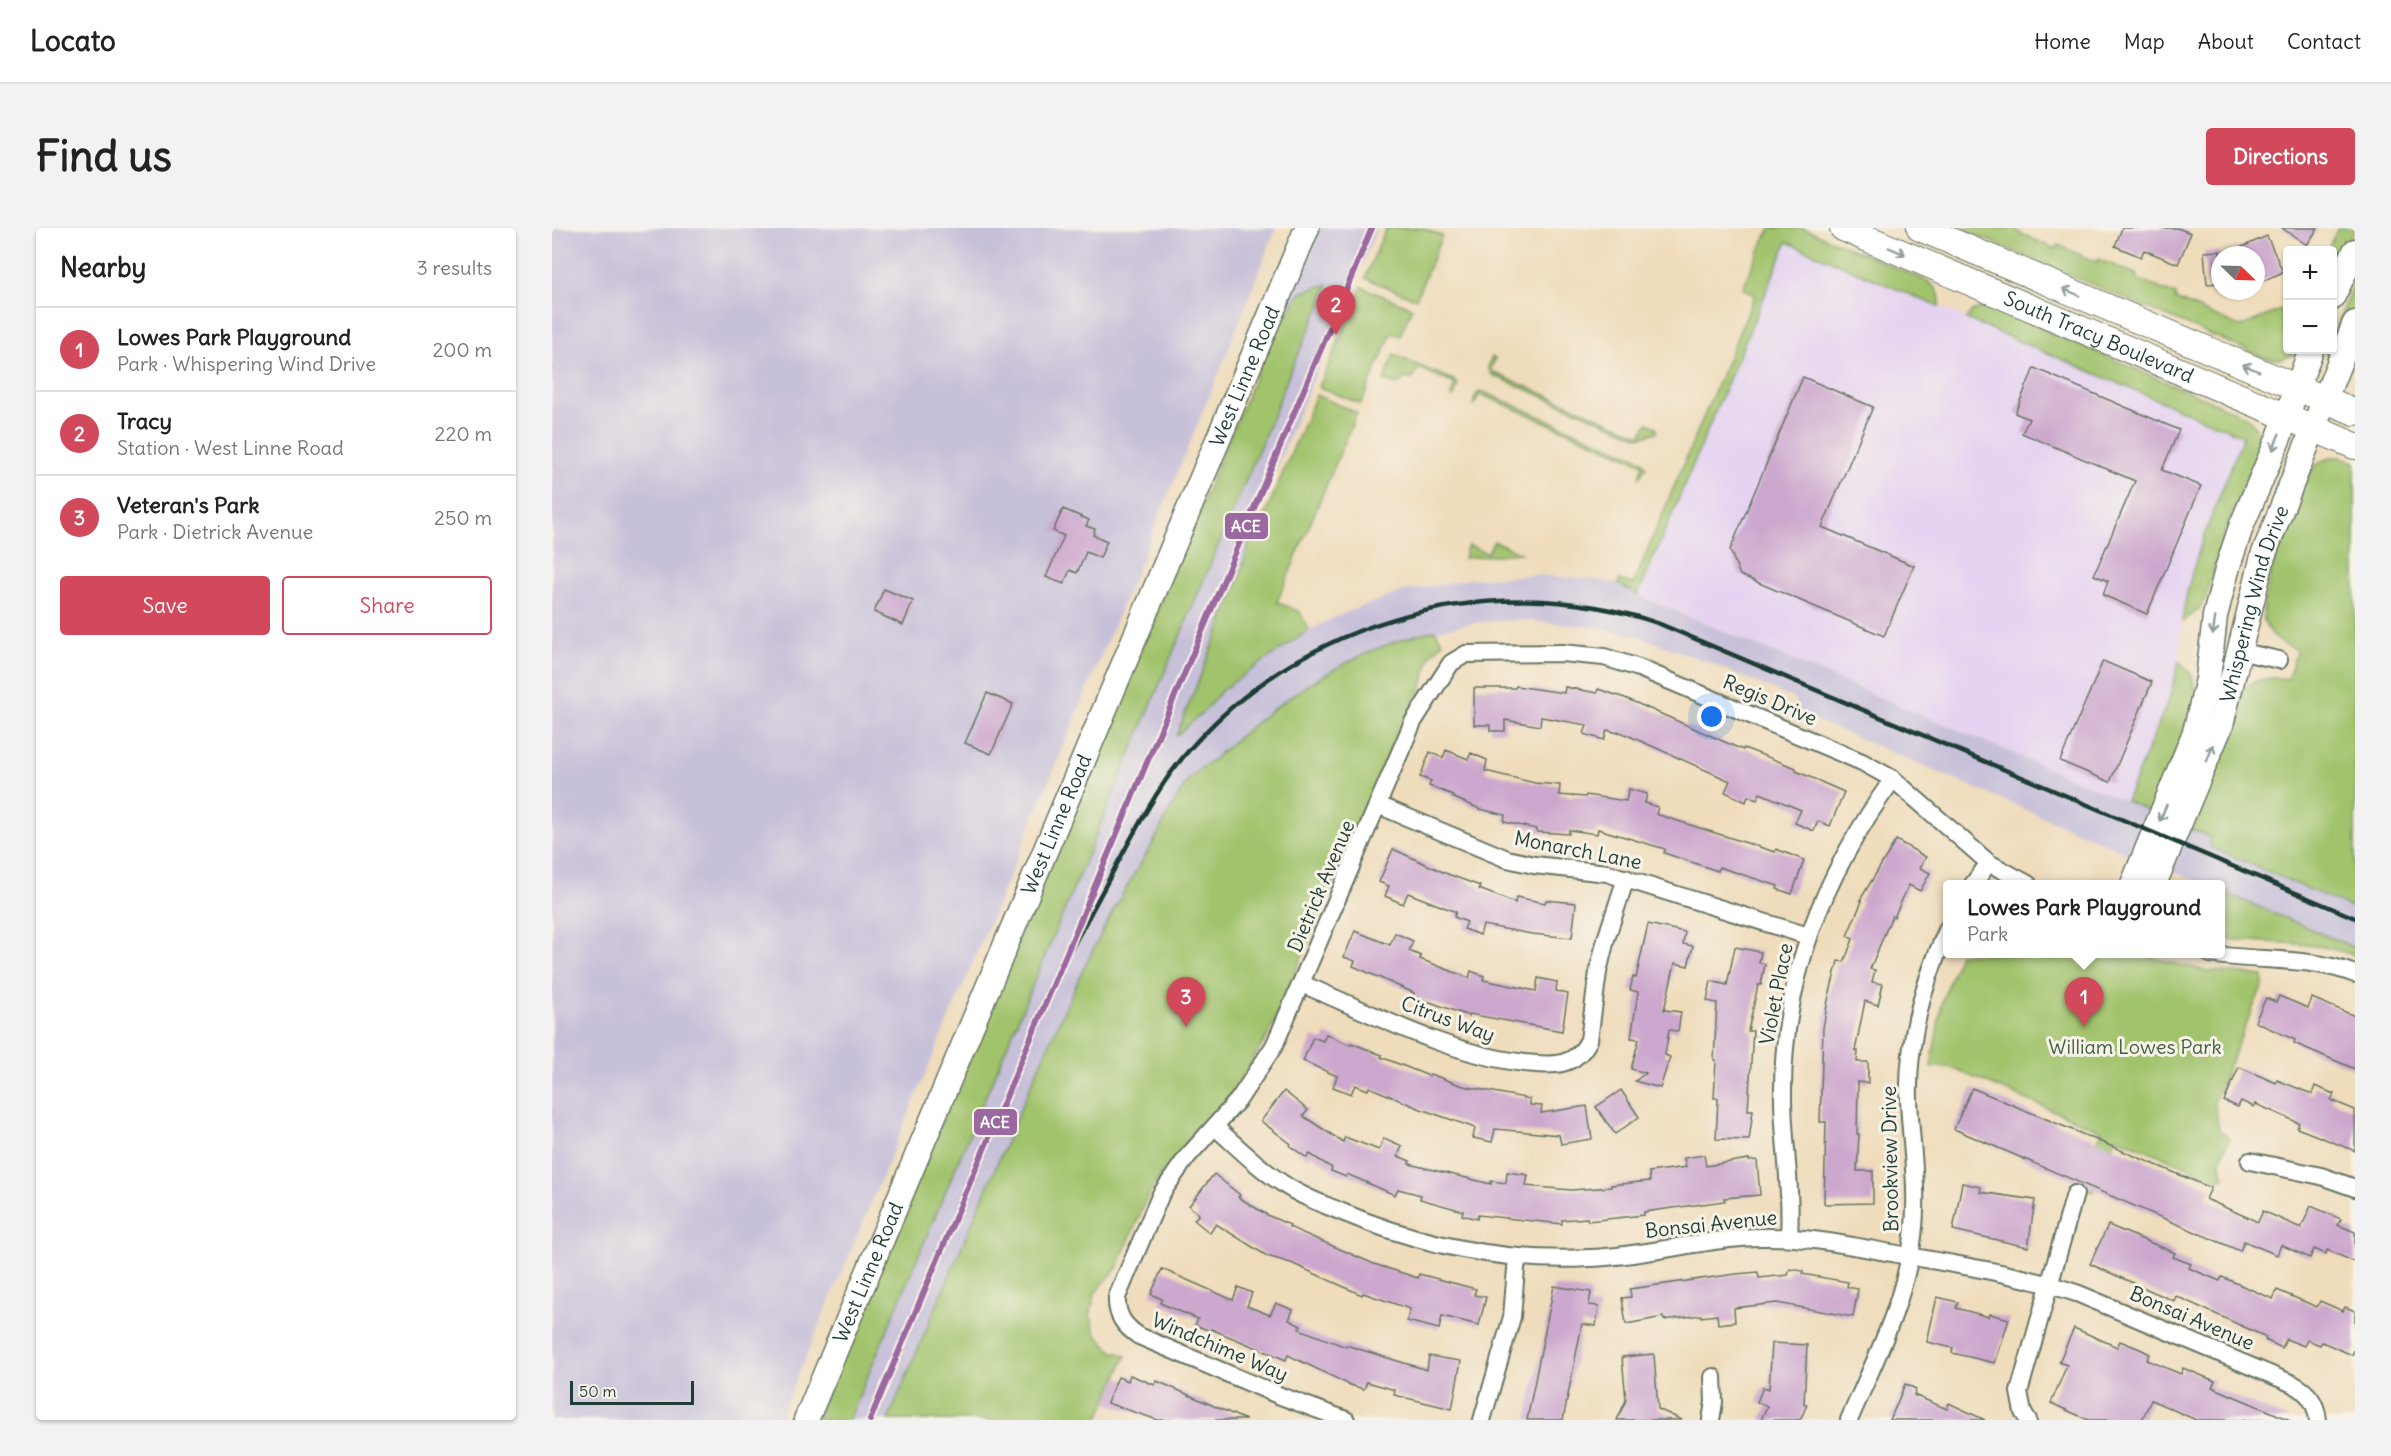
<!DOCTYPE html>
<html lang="en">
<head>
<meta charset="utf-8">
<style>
  :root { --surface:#fff; --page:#f2f2f2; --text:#222; --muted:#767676; --line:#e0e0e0; --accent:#d1495b }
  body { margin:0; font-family:Delius,sans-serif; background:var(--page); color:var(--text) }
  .controls { position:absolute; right:18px; top:18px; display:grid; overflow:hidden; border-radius:6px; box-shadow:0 2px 4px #0004 }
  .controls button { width:54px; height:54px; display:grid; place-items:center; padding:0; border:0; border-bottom:2px solid var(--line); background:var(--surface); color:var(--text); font:30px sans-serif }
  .compass { position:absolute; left:1659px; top:18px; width:54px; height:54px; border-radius:50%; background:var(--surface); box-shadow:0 2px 4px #0004; rotate:113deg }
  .scale { position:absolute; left:18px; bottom:15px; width:124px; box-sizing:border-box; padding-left:6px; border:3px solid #1f3d34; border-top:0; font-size:16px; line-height:21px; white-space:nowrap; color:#1f3d34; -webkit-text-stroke:4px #f7f3e8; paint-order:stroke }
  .you { position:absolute; left:1160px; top:489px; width:21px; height:21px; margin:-15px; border:4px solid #fff; border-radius:50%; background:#1a73e8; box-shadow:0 0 0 9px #1a73e833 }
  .badge { display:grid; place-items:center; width:39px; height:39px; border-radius:50%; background:var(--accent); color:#fff; font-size:20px; font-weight:700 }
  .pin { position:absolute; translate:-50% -50px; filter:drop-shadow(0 2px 3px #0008) }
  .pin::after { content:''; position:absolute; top:32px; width:21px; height:18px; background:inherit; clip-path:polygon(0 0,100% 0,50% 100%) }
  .popup { position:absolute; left:1391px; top:652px; width:282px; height:78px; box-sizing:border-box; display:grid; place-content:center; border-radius:6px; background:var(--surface); filter:drop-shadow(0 2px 4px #0005); font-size:20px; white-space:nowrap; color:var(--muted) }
  .popup b { font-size:22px; color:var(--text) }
  .popup::after { content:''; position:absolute; left:50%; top:100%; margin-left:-12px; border:12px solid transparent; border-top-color:var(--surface) }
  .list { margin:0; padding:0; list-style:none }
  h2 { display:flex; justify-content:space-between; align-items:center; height:78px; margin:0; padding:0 24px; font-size:26px }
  h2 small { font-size:20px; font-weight:400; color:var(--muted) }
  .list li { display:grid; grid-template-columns:39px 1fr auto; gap:18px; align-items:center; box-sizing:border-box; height:84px; padding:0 24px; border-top:2px solid var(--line) }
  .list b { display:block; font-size:22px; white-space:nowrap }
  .list p { margin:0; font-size:20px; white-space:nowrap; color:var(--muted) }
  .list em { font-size:20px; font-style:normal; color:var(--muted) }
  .actions { display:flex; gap:12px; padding:18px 24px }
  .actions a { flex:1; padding:14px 0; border:2px solid var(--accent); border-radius:6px; text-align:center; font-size:21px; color:var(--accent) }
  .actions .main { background:var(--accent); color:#fff }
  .map { position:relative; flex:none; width:1803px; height:1192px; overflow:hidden; border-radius:6px }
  header { display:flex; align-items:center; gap:36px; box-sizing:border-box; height:84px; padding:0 30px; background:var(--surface); border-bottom:2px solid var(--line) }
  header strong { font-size:28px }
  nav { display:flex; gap:33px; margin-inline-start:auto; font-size:21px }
  .intro { display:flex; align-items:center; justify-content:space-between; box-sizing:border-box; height:144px; padding:0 36px }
  h1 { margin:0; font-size:42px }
  .button { padding:15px 27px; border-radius:6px; background:var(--accent); color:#fff; font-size:21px; font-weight:700 }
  main { display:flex; gap:36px; padding:0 36px }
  aside { flex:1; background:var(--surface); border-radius:6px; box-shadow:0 2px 4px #0004 }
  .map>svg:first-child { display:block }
  .built { fill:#e5d3f1 }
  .industrial { fill:#c7c0d9 }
  .green { fill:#a1c36c; stroke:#608050; stroke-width:1.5 }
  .building { fill:#cca7ce }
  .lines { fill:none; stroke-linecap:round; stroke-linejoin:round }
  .street-casing { stroke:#687563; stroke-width:20 }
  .secondary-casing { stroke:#687563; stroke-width:27 }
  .primary-casing { stroke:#687563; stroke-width:28 }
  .street { stroke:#fff; stroke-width:16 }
  .secondary { stroke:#fff; stroke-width:24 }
  .primary { stroke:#fff; stroke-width:26 }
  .rail { stroke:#1f3d34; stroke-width:4.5 }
  .rail-1-casing { stroke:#f7f3e8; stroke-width:10 }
  .rail-1 { stroke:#9b68a0; stroke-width:6 }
  .oneway { stroke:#8f9e9a }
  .labels { text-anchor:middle; stroke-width:6; stroke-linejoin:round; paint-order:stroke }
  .street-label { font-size:20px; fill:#1f3d34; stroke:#f7f3e8 }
  .park-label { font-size:20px; fill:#405e42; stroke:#f7f3e8 }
  .line-badge { stroke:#f7f3e8; stroke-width:2 }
  .badge-label { font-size:16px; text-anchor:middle; font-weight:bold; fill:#fff }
</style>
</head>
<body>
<header>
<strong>Locato</strong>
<nav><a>Home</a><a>Map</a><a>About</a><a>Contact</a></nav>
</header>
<div class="intro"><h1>Find us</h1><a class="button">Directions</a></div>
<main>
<aside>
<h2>Nearby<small>3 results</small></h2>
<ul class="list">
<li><span class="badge">1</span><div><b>Lowes Park Playground</b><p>Park · Whispering Wind Drive</p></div><em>200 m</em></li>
<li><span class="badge">2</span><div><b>Tracy</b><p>Station · West Linne Road</p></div><em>220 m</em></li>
<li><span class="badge">3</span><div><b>Veteran's Park</b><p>Park · Dietrick Avenue</p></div><em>250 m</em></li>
</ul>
<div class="actions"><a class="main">Save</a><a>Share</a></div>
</aside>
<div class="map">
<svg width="1803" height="1192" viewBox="0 0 1803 1192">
  <rect width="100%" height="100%" fill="#f7f3e8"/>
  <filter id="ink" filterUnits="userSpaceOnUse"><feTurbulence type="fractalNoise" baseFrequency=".0167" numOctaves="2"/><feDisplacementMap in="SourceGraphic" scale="12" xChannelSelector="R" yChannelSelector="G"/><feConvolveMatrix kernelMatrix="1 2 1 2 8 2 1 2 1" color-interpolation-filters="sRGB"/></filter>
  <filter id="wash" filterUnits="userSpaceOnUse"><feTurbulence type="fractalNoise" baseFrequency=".008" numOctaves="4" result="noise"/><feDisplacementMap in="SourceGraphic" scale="24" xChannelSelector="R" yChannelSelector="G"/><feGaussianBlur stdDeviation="1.35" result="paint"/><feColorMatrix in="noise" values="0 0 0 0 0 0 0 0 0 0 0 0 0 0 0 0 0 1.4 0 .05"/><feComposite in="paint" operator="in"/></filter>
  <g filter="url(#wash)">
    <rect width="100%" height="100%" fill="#efdcbb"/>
    <polygon class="built" points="1235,14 1691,208 1663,277 1633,373 1627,433 1619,466 1574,573 1086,367"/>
    <g class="industrial">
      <polygon points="0,0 724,0 671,135 467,625 227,1192 0,1192"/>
      <polygon points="766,0 825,0 693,313 697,315 725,374 748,384 757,402 790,386 852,363 917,351 983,347 1038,351 1066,356 1092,370 1602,585 1583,628 1249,486 1243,471 1156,434 1083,407 1044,399 968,392 929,394 874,404 811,428 778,443 746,462 688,506 383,1192 264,1192"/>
      <polygon points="1636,600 1658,609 1658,619 1803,681 1803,720 1669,663 1669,656 1654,656 1617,642"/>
    </g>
    <g class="green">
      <polygon points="834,0 870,0 890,8 864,71 813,50"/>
      <path d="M1220 0H1251L1375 53C1385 59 1390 67 1387 79L1235 14 1086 367 1066 356 1067 352 1081 356 1203 67 1191 60 1212 11Z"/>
      <path d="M1407 0H1465V4L1504 21 1506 17 1545 34 1546 31 1586 47 1585 51 1624 67 1623 71 1688 99 1735 79 1736 122H1746C1735 132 1725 133 1711 129Z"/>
      <polygon points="1786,0 1803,0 1781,45 1780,22 1775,22"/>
      <polygon points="1803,53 1803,82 1784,127 1777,130 1773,123 1780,122 1781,106"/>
      <polygon points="776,56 770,74 738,143 723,183 297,1192 264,1192 724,99 750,64"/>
      <polygon points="810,59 860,80 848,108 840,104 809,176 767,159"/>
      <path d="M1432 79 1441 80 1691 187C1704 195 1710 208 1707 223L1674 300 1653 371 1646 382 1630 394C1638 328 1669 269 1691 208L1414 91 1420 83Z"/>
      <polygon points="842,127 902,152 906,157 902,168 900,169 899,167 903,156 866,140 861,151 852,150 845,157 832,153"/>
      <polygon points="940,129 943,131 938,143 1089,207 1096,195 1104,199 1105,204 1089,209 1082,207 940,147 936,139"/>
      <polygon points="927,164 932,164 1090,232 1094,239 1087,250 1091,236 928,166 921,178 923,168"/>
      <polygon points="764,167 805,185 725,374 748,384 757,402 670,462 655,480 624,508 684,360 700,307 704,308"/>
      <path d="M1788 229 1803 234V681L1658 619V609L1636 600 1689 465C1702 450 1718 448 1736 451L1745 422C1731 417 1717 409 1712 393 1705 372 1746 261 1760 242 1767 233 1777 229 1788 229Z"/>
      <polygon points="942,313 968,325 912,330 916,317 935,325"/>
      <path d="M883 402 891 414 878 428 870 458 844 508 717 806 681 863 611 943 595 970 565 1040 543 1065 538 1087 544 1106 560 1123 574 1128 546 1192H336C382 1084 427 976 474 868 511 784 547 700 597 622 610 601 622 570 637 552 644 543 655 536 664 529 727 471 798 422 883 402Z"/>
      <polygon points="1627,433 1639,446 1645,465 1602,585 1574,573 1619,466"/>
      <path d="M1669 663 1803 720V728C1759 711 1714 717 1669 710Z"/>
      <path d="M1407 726H1586L1650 742 1711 748V756L1662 873 1667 902 1678 911C1669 923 1666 935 1672 949L1666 952 1564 909 1541 964 1527 959 1550 903 1397 839H1379L1390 774Z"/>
    </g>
    <g id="blocks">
      <g class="building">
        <polygon points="1570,0 1625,0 1639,5 1626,36 1592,22 1589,29 1563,18"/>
        <polygon points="1730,0 1766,0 1755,17"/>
        <polygon points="1715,8 1731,44 1709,54 1704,43 1704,27 1672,27"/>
        <polygon points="1668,23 1668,55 1655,56 1652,24"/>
        <polygon points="1482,140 1627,202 1610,242 1649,258 1595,386 1551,367 1556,353 1542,347 1583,253 1470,205 1477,191 1463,185"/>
        <polygon points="1251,149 1321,179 1270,299 1362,338 1332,408 1188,347 1178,322"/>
        <polygon points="511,281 537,292 534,298 543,301 541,307 555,313 548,330 534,324 525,345 518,342 512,356 494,349 512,308 501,303"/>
        <polygon points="332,361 361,373 351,397 322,384"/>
        <polygon points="1551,433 1600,454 1558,554 1508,533"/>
        <polygon points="964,458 1012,465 1013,459 1045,465 1046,461 1073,470 1191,522 1192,520 1244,540 1244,543 1292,564 1278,598 1266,593 1262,603 1243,595 1249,582 1208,565 1205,572 1196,568 1194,574 1173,564 1178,553 1066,503 1066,505 1055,502 1052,512 1032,506 1035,497 989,489 988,498 953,492 953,503 938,503 938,497 922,497 922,460 963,460"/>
        <polygon points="435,465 461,476 439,526 413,515"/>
        <polygon points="894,522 916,531 919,525 935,532 933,543 983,555 1008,557 1007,567 1033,569 1034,567 1074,573 1077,561 1095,566 1093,575 1106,579 1104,586 1223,624 1224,621 1252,632 1240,666 1225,661 1226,658 1167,639 1166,643 1112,625 1113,621 1046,601 1045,606 1017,602 1017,606 985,604 985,601 952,594 953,587 928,581 900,569 901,567 877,558 879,553 868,549 878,524 891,530"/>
        <polygon points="1344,612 1374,629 1368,640 1378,645 1368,663 1357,657 1342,689 1340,688 1318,741 1323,742 1320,754 1331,756 1326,777 1313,773 1303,823 1306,823 1305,834 1316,834 1316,855 1306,854 1305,906 1307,906 1305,943 1321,943 1321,975 1272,976 1274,894 1268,894 1271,800 1276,772 1286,733 1292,734 1301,711 1295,708 1310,673 1308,672"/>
        <polygon points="841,621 893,645 928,658 927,661 963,675 964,669 993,675 994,672 1024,675 1020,710 980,706 931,697 928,707 912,701 915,694 902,689 904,684 856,665 851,676 833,668 837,658 827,654"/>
        <polygon points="1096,696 1133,704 1131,716 1141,718 1136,738 1123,735 1112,782 1129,784 1126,803 1117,802 1113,827 1118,829 1108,860 1083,853 1094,845 1079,841 1087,811 1079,810 1086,764 1078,762 1081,749 1084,750"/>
        <polygon points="803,703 838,717 843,705 861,713 857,723 869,728 868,731 917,750 919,743 932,748 931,752 984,763 986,750 1005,754 1004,763 1016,766 1010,803 918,786 917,788 861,768 862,765 801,738 803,733 792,729"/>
        <polygon points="1183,719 1209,724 1207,735 1213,736 1209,757 1206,757 1196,803 1201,803 1196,882 1201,882 1197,912 1164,911 1166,870 1162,870 1164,832 1162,832 1165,775 1155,773 1159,753 1175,757"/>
        <polygon points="1727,768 1756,780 1760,770 1803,788 1803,841 1742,815 1743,812 1703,794 1714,770 1724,774"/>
        <polygon points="774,806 798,817 799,815 830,827 829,829 877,848 878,846 911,858 978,871 978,877 990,878 989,885 1035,878 1040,911 1009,916 1007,907 943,901 940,914 921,910 923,900 866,880 817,859 816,862 803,857 799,866 781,859 785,848 751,833 761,809 771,813"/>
        <polygon points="1687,839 1724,855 1725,852 1760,866 1763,858 1782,866 1779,872 1803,882 1803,923 1745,900 1747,895 1704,876 1702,879 1689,873 1686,879 1672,873"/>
        <polygon points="1420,860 1659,960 1654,971 1706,994 1711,983 1749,1000 1759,978 1789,991 1786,997 1803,1004 1803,1034 1775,1022 1774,1026 1762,1021 1758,1030 1729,1017 1725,1027 1692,1013 1688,1023 1402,901"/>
        <polygon points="1069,862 1087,889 1063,906 1044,879"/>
        <polygon points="732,863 756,882 751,888 791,914 793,909 827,922 832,910 850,918 846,928 858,933 857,936 939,956 939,953 954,955 955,944 976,947 974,958 1019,962 1059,959 1059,957 1098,953 1097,944 1134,939 1132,930 1152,927 1154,938 1197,931 1197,933 1205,932 1208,967 1172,970 1173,973 1092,984 1092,987 1036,993 1035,990 1010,992 1010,996 926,987 925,991 910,987 911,983 868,971 869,967 846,961 843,967 795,946 794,949 779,943 780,940 758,926 755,930 738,918 739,916 709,893"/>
        <polygon points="662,946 688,967 686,969 715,987 738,997 737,999 822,1036 866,1050 867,1046 924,1061 922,1067 934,1069 927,1097 890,1088 887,1101 855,1093 858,1081 811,1065 810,1067 739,1035 715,1028 664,996 658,1005 642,992 647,986 637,978"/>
        <polygon points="1410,955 1429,959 1428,964 1483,972 1476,1019 1401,1002"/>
        <polygon points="1556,997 1623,1025 1621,1029 1639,1036 1637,1040 1668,1053 1670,1049 1721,1071 1725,1062 1765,1079 1768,1073 1791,1083 1793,1079 1803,1083 1803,1120 1800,1127 1770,1114 1768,1117 1755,1112 1752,1118 1734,1111 1730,1120 1713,1112 1714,1109 1624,1068 1622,1073 1538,1036"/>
        <polygon points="610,1041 681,1072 686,1059 700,1065 695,1078 718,1087 724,1075 741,1082 737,1092 749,1098 747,1101 794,1119 794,1117 875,1142 877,1128 909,1133 900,1181 842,1167 843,1162 815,1154 812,1161 798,1157 736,1127 734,1132 659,1101 658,1103 643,1097 646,1091 608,1075 610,1071 599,1066"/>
        <polygon points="1238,1041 1251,1043 1250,1046 1296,1054 1295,1059 1306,1061 1301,1089 1225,1075 1182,1080 1183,1094 1166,1096 1165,1087 1149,1089 1149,1087 1112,1092 1111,1089 1074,1096 1070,1070 1079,1069 1078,1061 1184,1046 1206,1044 1207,1050 1236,1047"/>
        <polygon points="1002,1058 1039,1064 1037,1077 1047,1078 1044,1098 1030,1096 1011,1192 975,1192"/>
        <polygon points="1385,1069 1406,1074 1404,1080 1437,1089 1438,1086 1457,1091 1443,1135 1400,1125 1401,1120 1375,1114"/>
        <polygon points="1522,1100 1565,1119 1568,1113 1588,1121 1598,1126 1595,1132 1629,1146 1631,1140 1663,1153 1660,1159 1738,1192 1644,1192 1599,1172 1590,1192 1536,1192 1499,1175 1515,1137 1507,1134"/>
        <polygon points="1220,1115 1255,1117 1252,1176 1255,1177 1248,1192 1209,1192 1215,1178 1205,1174 1211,1159 1217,1161"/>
        <polygon points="1102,1126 1106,1181 1130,1192 1065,1192 1074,1172 1070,1129"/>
        <polygon points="578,1147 603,1157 605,1153 694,1192 606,1192 555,1175 566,1149 576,1153"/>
        <polygon points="1353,1156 1364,1161 1362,1167 1395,1181 1397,1175 1433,1192 1338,1192"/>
      </g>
    </g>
  </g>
  <g filter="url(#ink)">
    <use href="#blocks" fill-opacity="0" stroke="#687563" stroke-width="1.5"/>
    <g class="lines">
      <defs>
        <g id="street">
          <polyline points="1686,423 1727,432"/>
          <polyline points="826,577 955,631 982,637 1055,645 1256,708"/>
          <polyline points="1421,656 1437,635"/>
          <path d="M1658 726C1707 734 1756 728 1803 746"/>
          <path d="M750 756C822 786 895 826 973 835 985 836 998 838 1010 835 1023 832 1031 824 1037 812L1046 744 1054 711 1074 650"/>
          <path d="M663 899C686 919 707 941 733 957 750 969 771 976 790 984 869 1017 952 1035 1038 1030 1096 1028 1152 1010 1210 1009 1255 1008 1300 1018 1345 1026 1406 1037 1468 1046 1527 1066L1741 1156C1756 1164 1764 1174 1766 1192"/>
          <polyline points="1698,933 1769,948 1803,960"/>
          <path d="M1237 1009C1240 962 1232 919 1231 873 1229 752 1271 648 1341 551"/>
          <path d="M794 1192 726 1167 587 1108C572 1098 564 1087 565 1069L609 966 635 929 687 871 722 818 861 494 899 435 914 426 1010 425 1052 429 1087 440 1310 534 1341 551 1437 635 1476 656"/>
          <polyline points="930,1192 960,1089 965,1029"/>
          <polyline points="1159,1192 1162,1174 1161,1149"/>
          <path d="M1297 1192C1323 1132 1353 1074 1361 1008 1367 962 1359 918 1357 872 1355 812 1371 755 1396 700"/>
          <polyline points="1476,1192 1471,1184 1467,1164 1523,966"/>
        </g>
        <g id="secondary">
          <polyline points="1780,70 1803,23"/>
          <polyline points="1581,656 1643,504 1656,451 1663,388 1676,338 1689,299 1727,209 1759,122"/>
          <path id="s1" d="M1602 656 1669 497 1711 328 1803 95"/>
          <path id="s2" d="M254 1192 755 0"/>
        </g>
        <g id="primary">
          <path id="s3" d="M1291 0 1803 218"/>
          <polyline points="1368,0 1803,184"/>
        </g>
      </defs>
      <use href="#street" class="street-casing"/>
      <use href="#secondary" class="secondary-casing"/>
      <use href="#primary" class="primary-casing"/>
      <use href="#street" class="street"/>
      <use href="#secondary" class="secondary"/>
      <use href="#primary" class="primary"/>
      <path class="rail" d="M505 748C525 710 545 673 565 636 582 605 598 574 618 546 729 396 933 335 1108 396L1803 690"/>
      <defs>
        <polyline id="rail-1" points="318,1192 820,0"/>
      </defs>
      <use href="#rail-1" class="rail-1-casing"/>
      <use href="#rail-1" class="rail-1"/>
    </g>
    <defs><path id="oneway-shaft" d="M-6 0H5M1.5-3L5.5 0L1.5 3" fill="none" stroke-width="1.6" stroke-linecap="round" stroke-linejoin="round" transform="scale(1.5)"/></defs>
    <g class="oneway">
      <use href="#oneway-shaft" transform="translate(1345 23) rotate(23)"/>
      <use href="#oneway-shaft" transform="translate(1519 64) rotate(-157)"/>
      <use href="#oneway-shaft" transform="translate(1699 140) rotate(-157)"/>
      <use href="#oneway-shaft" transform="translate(1724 214) rotate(112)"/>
      <use href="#oneway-shaft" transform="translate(1662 398) rotate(98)"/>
      <use href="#oneway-shaft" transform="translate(1658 525) rotate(-69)"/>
      <use href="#oneway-shaft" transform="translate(1611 585) rotate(113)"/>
    </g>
  </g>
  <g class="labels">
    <g class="street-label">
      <text dy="7" stroke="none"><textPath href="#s3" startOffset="278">South Tracy Boulevard</textPath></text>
      <text dy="7" stroke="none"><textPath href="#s2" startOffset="1132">West Linne Road</textPath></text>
      <text dy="7" stroke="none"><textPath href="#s1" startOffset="298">Whispering Wind Drive</textPath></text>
      <text transform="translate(1218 472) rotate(23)" y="7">Regis Drive</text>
      <text dy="7" stroke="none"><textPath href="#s2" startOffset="646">West Linne Road</textPath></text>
      <text transform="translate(1026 622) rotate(11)" y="7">Monarch Lane</text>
      <text transform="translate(769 658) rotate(-67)" y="7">Dietrick Avenue</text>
      <text transform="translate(1224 766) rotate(-79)" y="7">Violet Place</text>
      <text transform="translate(896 791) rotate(20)" y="7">Citrus Way</text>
      <text transform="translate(1338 931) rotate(-91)" y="7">Brookview Drive</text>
      <text transform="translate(1159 996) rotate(-6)" y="7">Bonsai Avenue</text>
      <text dy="7" stroke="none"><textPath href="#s2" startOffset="160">West Linne Road</textPath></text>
      <text transform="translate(1640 1090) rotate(23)" y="7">Bonsai Avenue</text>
      <text transform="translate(668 1119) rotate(23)" y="7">Windchime Way</text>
    </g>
    <g class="park-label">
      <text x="1583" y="826">William Lowes Park</text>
    </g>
  </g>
  <g class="line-badge">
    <rect x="672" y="284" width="45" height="28" rx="6" fill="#9b68a0"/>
    <rect x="421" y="880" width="45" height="28" rx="6" fill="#9b68a0"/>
  </g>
  <g class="badge-label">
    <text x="694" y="304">ACE</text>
    <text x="443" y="900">ACE</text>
  </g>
</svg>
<div class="controls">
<button>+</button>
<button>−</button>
</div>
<svg class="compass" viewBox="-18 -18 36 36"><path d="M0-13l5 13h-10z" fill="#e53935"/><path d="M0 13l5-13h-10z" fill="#767676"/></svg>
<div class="scale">50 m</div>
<div class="you"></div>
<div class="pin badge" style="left:1532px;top:799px">1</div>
<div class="popup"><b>Lowes Park Playground</b>Park</div>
<div class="pin badge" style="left:784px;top:107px">2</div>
<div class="pin badge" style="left:634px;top:799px">3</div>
</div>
</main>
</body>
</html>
